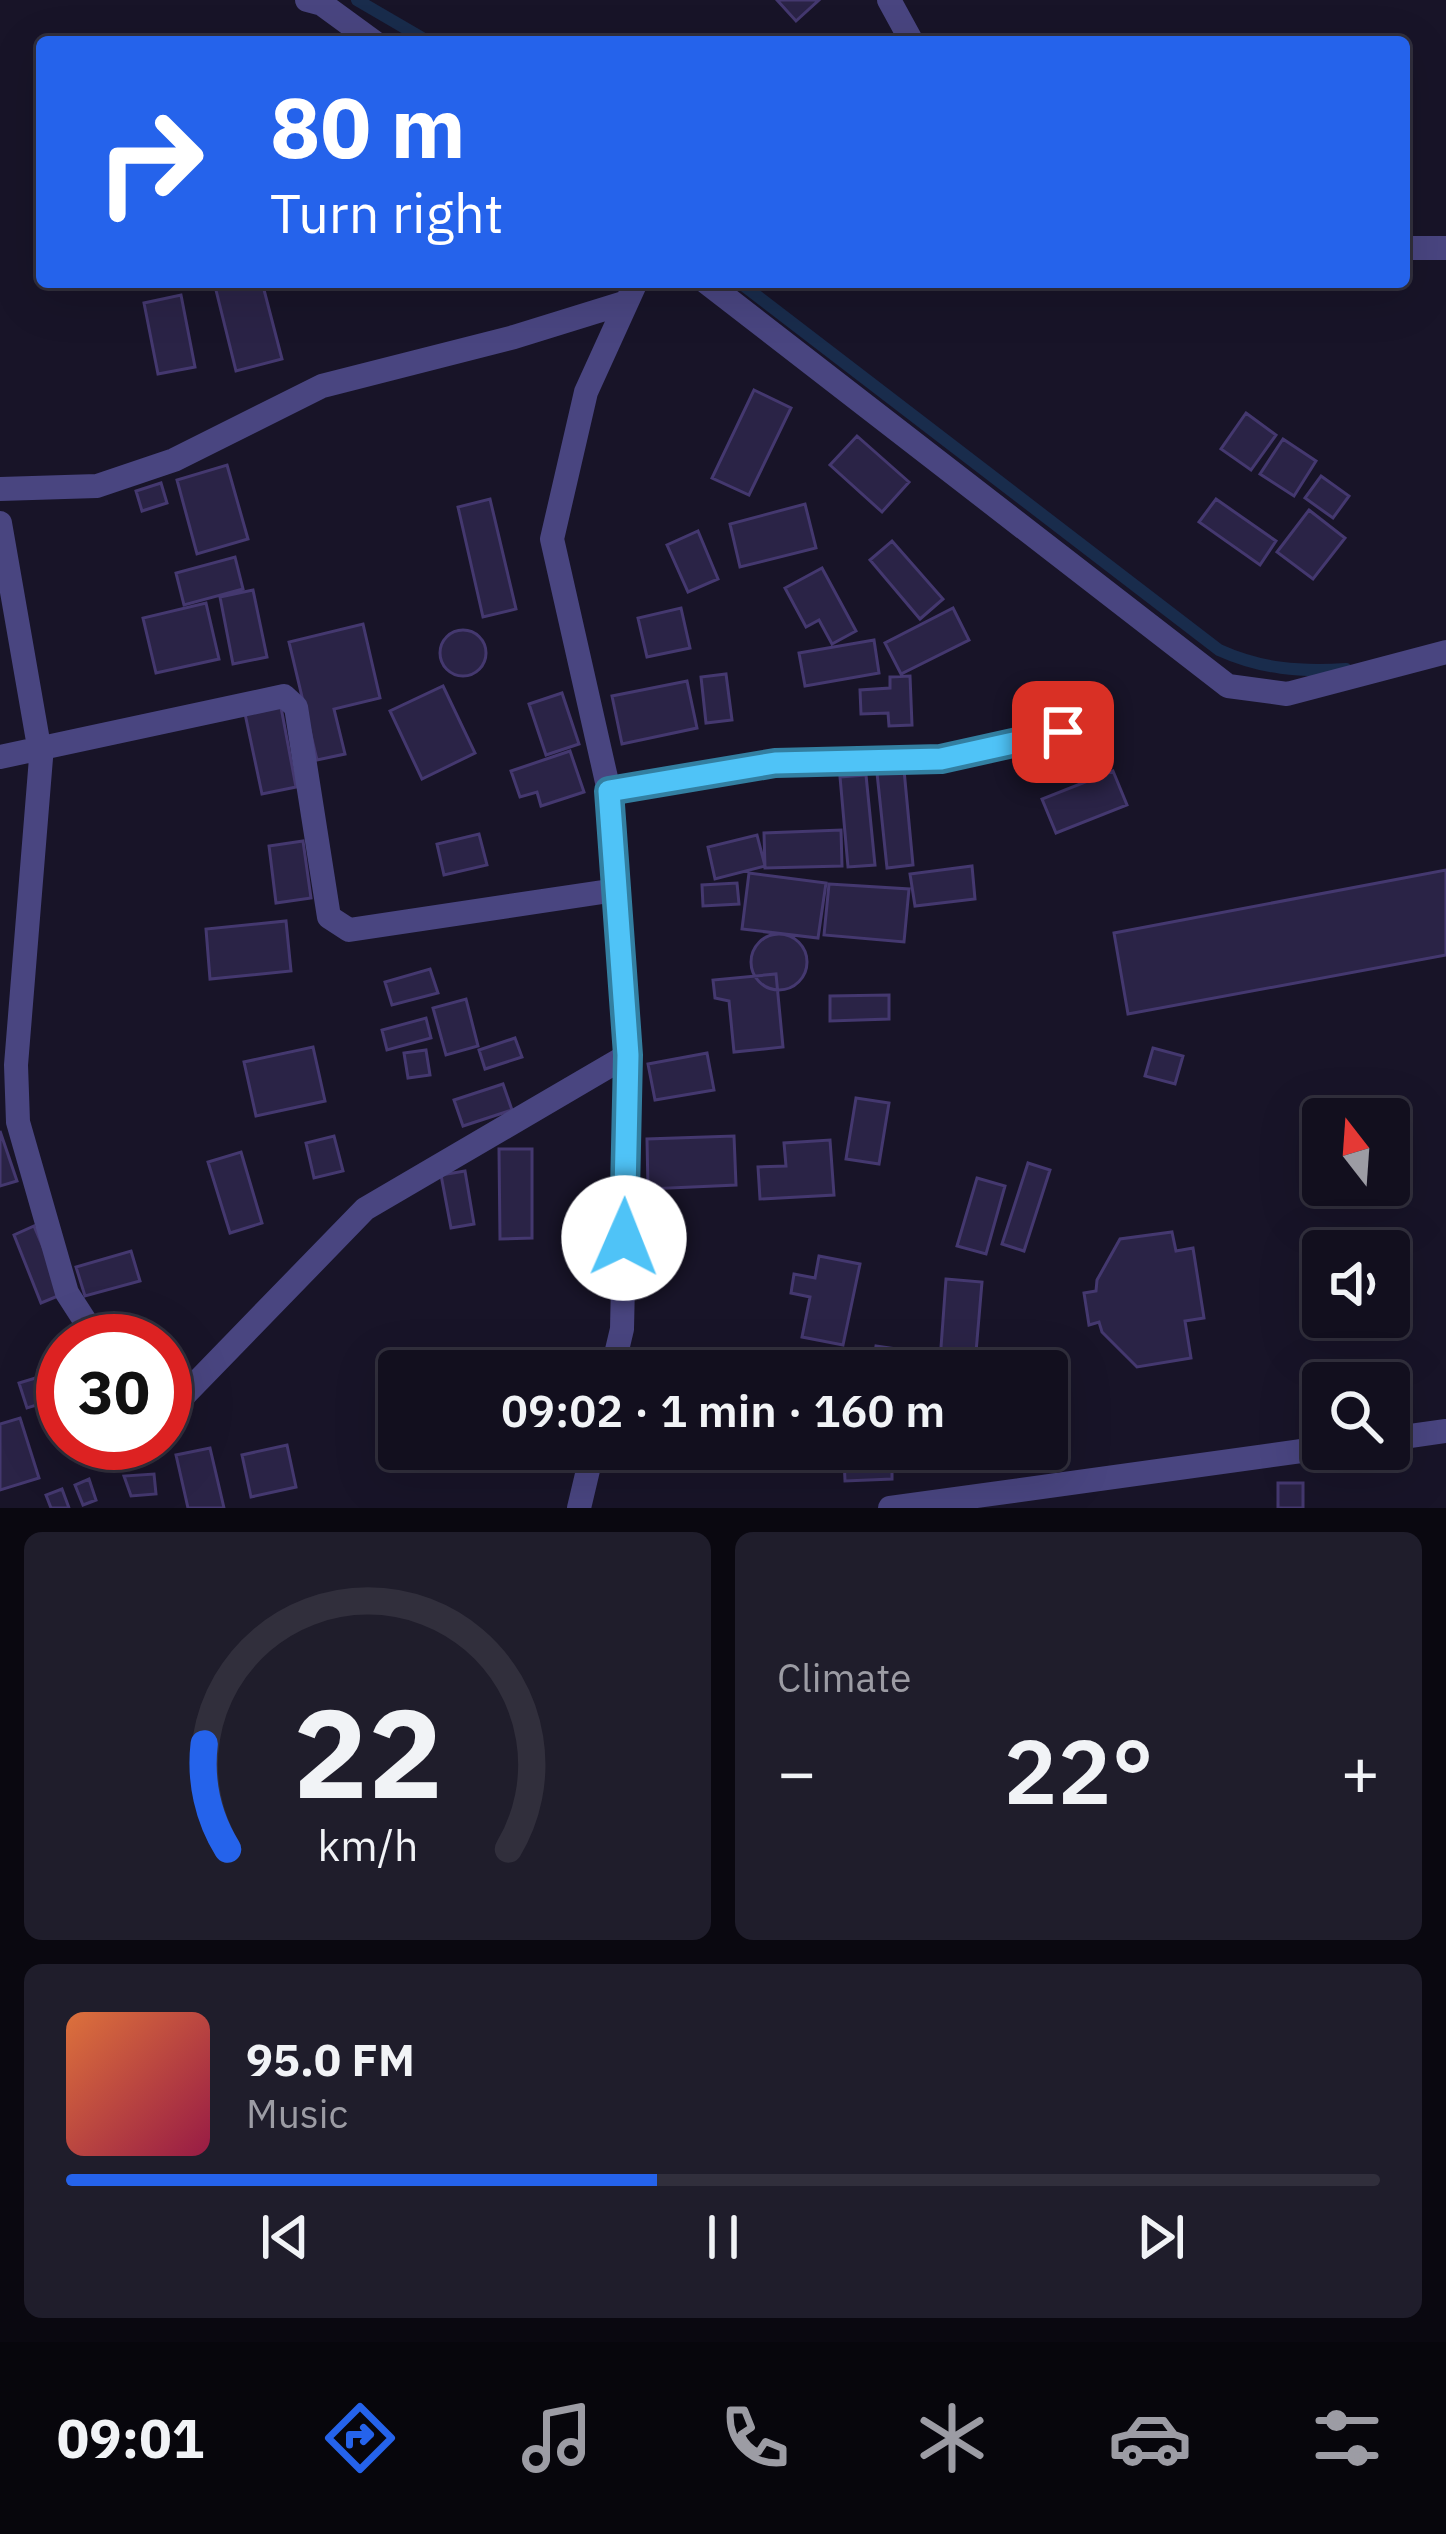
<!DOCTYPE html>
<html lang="en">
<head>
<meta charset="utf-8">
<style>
	body { margin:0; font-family:"IBM Plex Sans",sans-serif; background:#1f1d2b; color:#f1f3f6; height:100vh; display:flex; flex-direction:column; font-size:45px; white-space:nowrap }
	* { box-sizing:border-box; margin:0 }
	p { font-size:39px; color:#9c9ca4 }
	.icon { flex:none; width:66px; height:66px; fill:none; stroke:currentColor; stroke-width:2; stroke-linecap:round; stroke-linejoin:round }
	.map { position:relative; height:1508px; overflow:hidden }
	.drawer { display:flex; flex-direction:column; gap:24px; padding:24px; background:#0a0810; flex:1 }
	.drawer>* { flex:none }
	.guide { position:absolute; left:36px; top:36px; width:1374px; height:252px; border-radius:12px; box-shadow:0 12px 48px #0002,0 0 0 3px #312f3c; background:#2563eb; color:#fff; overflow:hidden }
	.needle { width:78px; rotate:343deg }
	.buttons { position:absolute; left:1302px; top:1098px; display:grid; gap:24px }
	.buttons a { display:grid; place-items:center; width:108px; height:108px; border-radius:12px; background:#120f1e; box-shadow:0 12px 48px #0002,0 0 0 3px #312f3c; font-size:60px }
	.speed { position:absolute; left:36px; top:1314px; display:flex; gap:24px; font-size:60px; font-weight:700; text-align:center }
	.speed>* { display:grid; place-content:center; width:156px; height:156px; border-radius:50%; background:#120f1e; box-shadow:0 12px 48px #0002,0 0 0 3px #312f3c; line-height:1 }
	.speed .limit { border:18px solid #d22; background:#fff; color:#111 }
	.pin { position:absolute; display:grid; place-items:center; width:102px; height:102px; color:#fff; margin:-51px; border-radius:24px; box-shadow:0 6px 18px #0006 }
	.me { position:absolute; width:132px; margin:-66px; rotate:1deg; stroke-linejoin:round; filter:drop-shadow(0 0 9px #0008) }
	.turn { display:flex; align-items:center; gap:42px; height:252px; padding:0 36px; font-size:54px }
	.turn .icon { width:156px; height:156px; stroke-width:2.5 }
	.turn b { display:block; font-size:84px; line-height:102px }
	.big { font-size:90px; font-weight:600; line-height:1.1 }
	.drawer .widget { flex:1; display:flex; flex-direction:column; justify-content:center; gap:18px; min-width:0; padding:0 42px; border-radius:18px; background:#1f1d2b }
	.drawer .dial { align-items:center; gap:0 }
	.dial svg { height:312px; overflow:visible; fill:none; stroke:#312f3c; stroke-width:7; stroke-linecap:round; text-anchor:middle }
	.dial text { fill:#f1f3f6; stroke:none }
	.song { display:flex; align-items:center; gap:36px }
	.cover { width:144px; height:144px; border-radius:18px; background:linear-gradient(135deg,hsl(20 70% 55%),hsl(340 70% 35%)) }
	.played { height:12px; border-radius:6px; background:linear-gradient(90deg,#2563eb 45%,#312f3c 45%) }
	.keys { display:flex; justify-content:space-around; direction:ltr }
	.heat { display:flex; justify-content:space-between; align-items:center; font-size:66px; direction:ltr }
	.drawer .tiles { flex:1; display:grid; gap:24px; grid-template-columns:1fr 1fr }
	.widget:last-child { grid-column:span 2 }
	.trip { position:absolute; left:378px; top:1350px; width:690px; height:120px; border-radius:12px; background:#120f1e; box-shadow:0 12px 48px #0002,0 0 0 3px #312f3c; font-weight:600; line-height:120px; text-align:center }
	.tabs { display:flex; height:192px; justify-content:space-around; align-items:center; background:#07060c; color:#9c9ca4 }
	.tabs .icon { width:84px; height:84px }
	.tabs .active { color:#2563eb }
	.tabs b { font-size:54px; color:#f1f3f6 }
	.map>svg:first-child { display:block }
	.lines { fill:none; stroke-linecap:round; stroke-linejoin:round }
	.stream { stroke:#192c4c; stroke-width:12 }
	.building { fill:#2a2346; stroke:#44386f; stroke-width:3 }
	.street { stroke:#494580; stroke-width:24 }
	.route-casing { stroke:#337fa1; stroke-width:30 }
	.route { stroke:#4fc3f7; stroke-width:21 }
</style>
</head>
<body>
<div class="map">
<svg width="1446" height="1508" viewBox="0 0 1446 1508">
	<rect width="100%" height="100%" fill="#181428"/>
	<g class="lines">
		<path class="stream" d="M 357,0 L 429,42
			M 739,282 L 1219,650 C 1261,669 1300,672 1346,669"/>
	</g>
	<path class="building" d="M 777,0 L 819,0 L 796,21 Z
		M 214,282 L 262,282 L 282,359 L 236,371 Z
		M 181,295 L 195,367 L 158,374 L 144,303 Z
		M 754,390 L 791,408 L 749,495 L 712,478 Z
		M 1246,413 L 1276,435 L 1251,470 L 1221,449 Z
		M 857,436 L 909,482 L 882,512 L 830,465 Z
		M 1283,439 L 1316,461 L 1294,496 L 1260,474 Z
		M 227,465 L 248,539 L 197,554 L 177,480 Z
		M 1321,476 L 1349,496 L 1333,518 L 1305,498 Z
		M 161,483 L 167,503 L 142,511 L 136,491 Z
		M 490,499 L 516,609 L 483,617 L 458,507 Z
		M 1216,499 L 1276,541 L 1260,565 L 1199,522 Z
		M 805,504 L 816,548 L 740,567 L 730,524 Z
		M 1309,510 L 1345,538 L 1313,579 L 1277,552 Z
		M 698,531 L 718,579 L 688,592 L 667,545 Z
		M 892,541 L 943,599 L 920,619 L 870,560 Z
		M 235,557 L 243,589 L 184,605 L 176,573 Z
		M 822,568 L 856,631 L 832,644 L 819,620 L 806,627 L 785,588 Z
		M 253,590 L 267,657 L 233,664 L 220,597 Z
		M 206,603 L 219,659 L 156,673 L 143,618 Z
		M 681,608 L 690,648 L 647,657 L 638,618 Z
		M 953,608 L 969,640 L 901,674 L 885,643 Z
		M 363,624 L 380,698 L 334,709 L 345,754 L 317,760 L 289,642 Z
		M440 653a23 23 0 1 1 46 0a23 23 0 1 1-46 0Z
		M 874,640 L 879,673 L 805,686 L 799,653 Z
		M 726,674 L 732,720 L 706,723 L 701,677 Z
		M 910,676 L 912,725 L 889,726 L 888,713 L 861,714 L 860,690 L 890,688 L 890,677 Z
		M 687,681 L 697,728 L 622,744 L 612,696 Z
		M 443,686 L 475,753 L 422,779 L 390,711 Z
		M 562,693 L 579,744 L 546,755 L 529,704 Z
		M 280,702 L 296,787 L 262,794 L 244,709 Z
		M 570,751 L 584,792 L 541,806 L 537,792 L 520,797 L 511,771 Z
		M 904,770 L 913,865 L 887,868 L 877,773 Z
		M 1113,771 L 1127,805 L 1056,833 L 1042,799 Z
		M 866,775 L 875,865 L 848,867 L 840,777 Z
		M 841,830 L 842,866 L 765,868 L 764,833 Z
		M 479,834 L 487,865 L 444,875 L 437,844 Z
		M 757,835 L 765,866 L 715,879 L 708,847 Z
		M 303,841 L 311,898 L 276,903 L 269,846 Z
		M 972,866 L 975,899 L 915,906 L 910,874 Z
		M 1446,870 L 1446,955 L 1128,1014 L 1114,933 Z
		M 749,873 L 826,883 L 818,938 L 742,929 Z
		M 737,883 L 739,904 L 703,906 L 702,885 Z
		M 829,884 L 909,889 L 904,942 L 824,935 Z
		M 286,921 L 291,971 L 210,979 L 206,929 Z
		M751 962a28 28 0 1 1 56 0a28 28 0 1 1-56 0Z
		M 430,969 L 438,993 L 392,1005 L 385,982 Z
		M 776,974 L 783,1047 L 734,1052 L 729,1001 L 715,998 L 713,980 Z
		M 889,995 L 889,1019 L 830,1021 L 830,996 Z
		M 466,999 L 478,1046 L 446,1055 L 433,1008 Z
		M 426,1018 L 431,1038 L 387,1050 L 382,1030 Z
		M 515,1038 L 522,1057 L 485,1069 L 479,1050 Z
		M 313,1047 L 325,1101 L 256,1116 L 244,1062 Z
		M 1153,1048 L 1183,1056 L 1175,1084 L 1145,1076 Z
		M 426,1050 L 430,1075 L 408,1078 L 404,1053 Z
		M 707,1053 L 714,1090 L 655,1100 L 648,1064 Z
		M 503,1084 L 512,1110 L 463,1126 L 454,1100 Z
		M 856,1098 L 889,1103 L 879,1164 L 846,1159 Z
		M 0,1131 L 17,1181 L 0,1186 Z
		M 334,1136 L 343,1171 L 314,1178 L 306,1143 Z
		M 734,1136 L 736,1185 L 648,1189 L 647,1139 Z
		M 830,1140 L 834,1195 L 760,1199 L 758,1167 L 786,1166 L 784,1143 Z
		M 499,1149 L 532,1149 L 532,1238 L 500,1239 Z
		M 241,1152 L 262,1223 L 230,1233 L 208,1162 Z
		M 1028,1163 L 1050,1170 L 1024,1251 L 1002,1244 Z
		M 465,1171 L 474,1224 L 451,1228 L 441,1175 Z
		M 977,1178 L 1005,1186 L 986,1254 L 957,1246 Z
		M 34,1226 L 63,1294 L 41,1303 L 14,1235 Z
		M 1172,1232 L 1176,1251 L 1193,1248 L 1204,1318 L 1185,1321 L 1191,1358 L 1137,1367 L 1102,1332 L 1099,1322 L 1089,1325 L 1084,1293 L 1096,1291 L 1097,1280 L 1120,1239 Z
		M 131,1251 L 140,1281 L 85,1296 L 76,1267 Z
		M 819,1256 L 860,1264 L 843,1345 L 802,1337 L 810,1297 L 791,1293 L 794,1274 L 815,1278 Z
		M 946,1279 L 982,1282 L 975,1364 L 940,1361 Z
		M 876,1346 L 924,1353 L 922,1371 L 872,1371 Z
		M 56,1364 L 63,1397 L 27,1408 L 19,1383 L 39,1377 L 38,1370 Z
		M 20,1418 L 39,1478 L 0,1490 L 0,1424 Z
		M 287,1445 L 296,1487 L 251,1497 L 242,1455 Z
		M 210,1448 L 224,1508 L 188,1508 L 176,1455 Z
		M 892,1456 L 892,1479 L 845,1481 L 844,1458 Z
		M 154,1474 L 156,1494 L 131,1496 L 124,1476 Z
		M 89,1479 L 96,1500 L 83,1505 L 75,1485 Z
		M 1278,1483 L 1303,1483 L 1303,1508 L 1278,1508 Z
		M 62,1489 L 69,1508 L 51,1508 L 46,1495 Z"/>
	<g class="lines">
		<path class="street" d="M 307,0 L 322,4 L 374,42
			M 889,0 L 912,42
			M 1404,248 L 1446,248
			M 706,282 L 1228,686 L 1287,694 L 1446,652
			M 0,489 L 97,486 L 174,460 L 322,386 L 514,337 L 627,302
			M 0,523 L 41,758 L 16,1065 L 18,1122 L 67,1293 L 98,1341
			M 0,757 L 284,696 L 296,707 L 329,917 L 349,930 L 616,890
			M 609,791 L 775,763 L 941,759 L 1063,732
			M 612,1371 L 622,1329 L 628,1055 L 609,791 L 552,539 L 586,392 L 636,282
			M 165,1415 L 365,1209 L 628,1055
			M 1389,1439 L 1446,1431
			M 579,1508 L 593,1449
			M 890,1508 L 1323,1448"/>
	</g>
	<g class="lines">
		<defs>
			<path id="route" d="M 624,1238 L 628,1055 L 609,791 L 775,763 L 941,759 L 1063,732"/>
		</defs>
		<use href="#route" class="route-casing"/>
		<use href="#route" class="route"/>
	</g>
</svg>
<div class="buttons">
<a><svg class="needle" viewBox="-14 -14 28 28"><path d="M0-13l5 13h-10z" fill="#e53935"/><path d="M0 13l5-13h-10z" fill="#9c9ca4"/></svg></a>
<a><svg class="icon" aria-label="sound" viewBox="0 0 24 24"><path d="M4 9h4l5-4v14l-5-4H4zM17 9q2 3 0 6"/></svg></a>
<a><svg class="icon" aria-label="search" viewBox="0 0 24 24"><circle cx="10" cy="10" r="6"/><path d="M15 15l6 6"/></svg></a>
</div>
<div class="speed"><div class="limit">30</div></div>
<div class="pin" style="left:1063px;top:732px;background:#d93025"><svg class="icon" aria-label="arrive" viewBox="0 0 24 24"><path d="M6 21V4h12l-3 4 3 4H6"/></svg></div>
<svg class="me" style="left:624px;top:1238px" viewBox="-20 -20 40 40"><circle r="19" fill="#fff"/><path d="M0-13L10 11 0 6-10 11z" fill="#4fc3f7"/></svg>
<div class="trip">09:02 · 1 min · 160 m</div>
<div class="guide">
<div class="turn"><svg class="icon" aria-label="right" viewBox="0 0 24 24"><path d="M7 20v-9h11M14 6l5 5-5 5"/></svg><div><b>80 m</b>Turn right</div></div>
</div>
</div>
<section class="drawer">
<div class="tiles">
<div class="widget dial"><svg viewBox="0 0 100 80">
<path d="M14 69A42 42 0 1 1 86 69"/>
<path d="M14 69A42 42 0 0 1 8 42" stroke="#2563eb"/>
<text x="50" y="56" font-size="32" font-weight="700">22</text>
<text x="50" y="72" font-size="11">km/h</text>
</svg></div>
<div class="widget"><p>Climate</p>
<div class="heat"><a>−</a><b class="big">22°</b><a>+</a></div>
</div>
<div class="widget">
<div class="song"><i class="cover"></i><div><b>95.0 FM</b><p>Music</p></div></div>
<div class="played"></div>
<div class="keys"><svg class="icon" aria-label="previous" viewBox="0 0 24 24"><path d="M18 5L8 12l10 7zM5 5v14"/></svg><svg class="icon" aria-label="pause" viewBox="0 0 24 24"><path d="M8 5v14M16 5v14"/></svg><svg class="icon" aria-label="next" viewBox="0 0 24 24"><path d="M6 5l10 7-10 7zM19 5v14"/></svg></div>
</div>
</div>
</section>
<nav class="tabs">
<b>09:01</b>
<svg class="icon active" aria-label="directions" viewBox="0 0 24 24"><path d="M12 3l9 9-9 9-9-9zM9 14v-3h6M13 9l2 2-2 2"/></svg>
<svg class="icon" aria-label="music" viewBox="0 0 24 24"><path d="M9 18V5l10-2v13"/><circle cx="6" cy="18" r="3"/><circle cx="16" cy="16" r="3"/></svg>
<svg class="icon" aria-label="phone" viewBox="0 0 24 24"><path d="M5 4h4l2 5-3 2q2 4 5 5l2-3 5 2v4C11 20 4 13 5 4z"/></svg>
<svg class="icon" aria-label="climate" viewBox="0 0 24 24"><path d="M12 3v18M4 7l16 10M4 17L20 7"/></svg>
<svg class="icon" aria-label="car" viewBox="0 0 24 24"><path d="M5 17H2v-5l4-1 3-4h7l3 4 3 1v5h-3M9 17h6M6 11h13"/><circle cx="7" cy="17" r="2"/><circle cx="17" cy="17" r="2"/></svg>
<svg class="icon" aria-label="filters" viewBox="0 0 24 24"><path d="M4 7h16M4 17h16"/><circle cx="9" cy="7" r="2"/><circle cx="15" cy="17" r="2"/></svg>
</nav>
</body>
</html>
